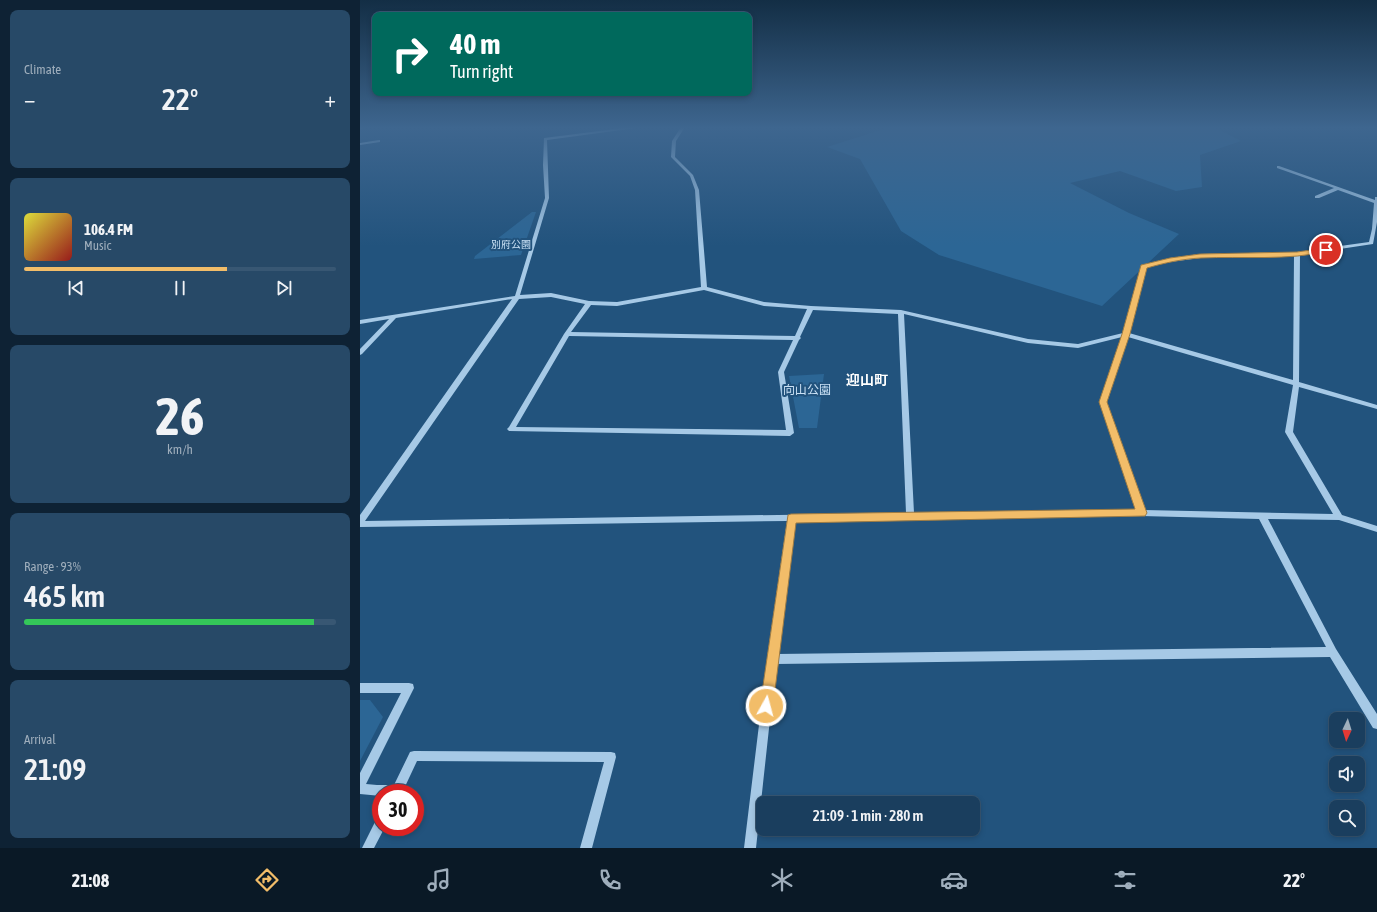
<!DOCTYPE html>
<html lang="en">
<head>
<meta charset="utf-8">
<style>
	body { margin:0; font-family:"Asap Condensed","Noto Sans JP",sans-serif; background:#274967; color:#f1f3f6; height:100vh; display:flex; flex-direction:column; font-size:15px; white-space:nowrap }
	* { box-sizing:border-box; margin:0 }
	p { font-size:13px; color:#9faebc }
	.icon { flex:none; width:22px; height:22px; fill:none; stroke:currentColor; stroke-width:2; stroke-linecap:round; stroke-linejoin:round }
	.map { position:relative; flex:1; overflow:hidden }
	.side { display:flex; flex-direction:column; gap:10px; padding:10px; background:#0e2234; width:360px }
	.side>* { flex:none }
	.top-card { position:absolute; left:12px; top:12px; width:380px; height:84px; border-radius:8px; box-shadow:0 2px 6px #0003,0 0 0 1px #385773; background:#00695c; color:#fff; overflow:hidden }
	.needle { width:26px; rotate:184deg }
	.controls { position:absolute; left:969px; top:712px; display:grid; gap:8px }
	.controls a { display:grid; place-items:center; width:36px; height:36px; border-radius:8px; background:#1a3e5e; box-shadow:0 2px 6px #0003,0 0 0 1px #385773; font-size:20px }
	.speed { position:absolute; left:12px; top:784px; display:flex; gap:8px; font-size:20px; font-weight:700; text-align:center }
	.speed>* { display:grid; place-content:center; width:52px; height:52px; border-radius:50%; background:#1a3e5e; box-shadow:0 2px 6px #0003,0 0 0 1px #385773; line-height:1 }
	.speed .limit { border:6px solid #d22; background:#fff; color:#111 }
	.pin { position:absolute; display:grid; place-items:center; width:34px; height:34px; color:#fff; margin:-17px; border:2px solid #fff; border-radius:50%; box-shadow:0 1px 4px #0007 }
	.me { position:absolute; width:44px; margin:-22px; rotate:7deg; stroke-linejoin:round; filter:drop-shadow(0 0 3px #0008) }
	.turn { display:flex; align-items:center; gap:14px; height:84px; padding:0 12px; font-size:18px }
	.turn .icon { width:52px; height:52px; stroke-width:2.5 }
	.turn b { display:block; font-size:28px; line-height:34px }
	.big { font-size:30px; font-weight:600; line-height:1.1 }
	.side .tile { flex:1; display:flex; flex-direction:column; justify-content:center; gap:6px; min-width:0; padding:0 14px; border-radius:8px; background:#274967 }
	.side .dial { align-items:center; gap:0 }
	.dial b { font-size:52px; line-height:1 }
	.song { display:flex; align-items:center; gap:12px }
	.cover { width:48px; height:48px; border-radius:6px; background:linear-gradient(135deg,hsl(60 70% 55%),hsl(0 70% 35%)) }
	.played { height:4px; border-radius:2px; background:linear-gradient(90deg,#f2bd69 65%,#385773 65%) }
	.keys { display:flex; justify-content:space-around; direction:ltr }
	.heat { display:flex; justify-content:space-between; align-items:center; font-size:22px; direction:ltr }
	.charge { height:6px; border-radius:3px; background:linear-gradient(90deg,#34c759 93%,#385773 0) }
	.trip { position:absolute; left:396px; top:796px; width:224px; height:40px; border-radius:8px; background:#1a3e5e; box-shadow:0 2px 6px #0003,0 0 0 1px #385773; font-weight:600; line-height:40px; text-align:center }
	.tab-bar { display:flex; height:64px; justify-content:space-around; align-items:center; background:#0a1926; color:#9faebc }
	.tab-bar .icon { width:28px; height:28px }
	.tab-bar .active { color:#f2bd69 }
	.tab-bar b { font-size:18px; color:#f1f3f6 }
	main { display:flex; flex:1; min-height:0 }
	.map>svg:first-child { display:block }
	.green { fill:#2c6695 }
	.lines { fill:none; stroke-linecap:round; stroke-linejoin:round }
	.minor { fill:#a6c9e6; fill-rule:evenodd }
	.route { fill:#f2bd69; stroke:#9d7b44 }
	.labels { text-anchor:middle; stroke-width:4; stroke-linejoin:round; paint-order:stroke }
	.far-park-label { font-size:10px; fill:#cae1f5; stroke:#22537d }
	.park-label { font-size:12px; fill:#cae1f5; stroke:#22537d }
	.quarter-label { font-size:14px; font-weight:bold; fill:#fff; stroke:#22537d }
</style>
</head>
<body>
<main>
<section class="side">
<div class="tile"><p>Climate</p>
<div class="heat"><a>−</a><b class="big">22°</b><a>+</a></div>
</div>
<div class="tile">
<div class="song"><i class="cover"></i><div><b>106.4 FM</b><p>Music</p></div></div>
<div class="played"></div>
<div class="keys"><svg class="icon" aria-label="previous" viewBox="0 0 24 24"><path d="M18 5L8 12l10 7zM5 5v14"/></svg><svg class="icon" aria-label="pause" viewBox="0 0 24 24"><path d="M8 5v14M16 5v14"/></svg><svg class="icon" aria-label="next" viewBox="0 0 24 24"><path d="M6 5l10 7-10 7zM19 5v14"/></svg></div>
</div>
<div class="tile dial"><b>26</b><p>km/h</p></div>
<div class="tile"><p>Range · 93%</p><b class="big">465 km</b><div class="charge"></div></div>
<div class="tile"><p>Arrival</p><b class="big">21:09</b></div>
</section>
<div class="map">
<svg width="1017" height="848" viewBox="0 0 1017 848">
	<rect width="100%" height="100%" fill="#22537d"/>
	<path class="green" d="M 530,127 L 854,127 L 881,141 L 840,155 L 842,187 L 816,191 L 760,171 L 710,183 L 769,213 L 819,234 L 742,306 L 579,255 L 541,231 L 500,159 L 467,147 Z
		M 172,212 L 176,212 L 161,255 L 114,259 L 115,256 Z
		M 464,374 L 457,428 L 439,428 L 429,376 Z
		M 0,700 L 10,700 L 23,717 L 0,761 Z"/>
	<g class="lines">
		<path class="minor" d="M 0,127 L 8,127 L 0,129 Z
			M 271,127 L 284,127 L 187,140 L 189,198 L 160,295 L 191,293 L 229,301 L 257,302 L 341,287 L 335,190 L 330,176 L 311,157 L 312,141 L 321,127 L 325,127 L 316,141 L 315,157 L 333,175 L 339,190 L 347,287 L 404,302 L 451,306 L 541,310 L 668,339 L 718,344 L 763,333 L 782,265 L 810,258 L 840,254 L 937,252 L 1009,242 L 1012,229 L 1014,203 L 978,190 L 959,198 L 955,198 L 955,196 L 974,188 L 917,168 L 917,166 L 919,166 L 1015,200 L 1015,197 L 1017,197 L 1017,222 L 1013,244 L 940,255 L 939,382 L 1017,405 L 1017,409 L 939,387 L 933,432 L 982,515 L 1017,526 L 1017,532 L 979,520 L 908,519 L 976,649 L 1017,714 L 1017,729 L 1013,728 L 970,657 L 416,664 L 396,848 L 384,848 L 407,659 L 427,521 L 0,527 L 0,515 L 152,299 L 36,318 L 2,354 L 0,355 L 0,349 L 29,319 L 0,324 L 0,320 L 155,296 L 185,198 L 183,165 L 184,138 ZM 934,256 L 933,380 L 769,333 L 786,267 L 810,262 L 840,258 ZM 344,290 L 404,306 L 447,309 L 435,336 L 211,332 L 231,305 L 257,306 ZM 191,297 L 225,304 L 204,334 L 149,427 L 147,429 L 149,431 L 430,436 L 434,433 L 424,372 L 439,340 L 441,338 L 440,337 L 453,310 L 538,314 L 546,513 L 5,521 L 159,299 ZM 544,314 L 668,343 L 718,348 L 762,337 L 740,401 L 776,510 L 554,513 ZM 209,336 L 433,340 L 418,372 L 426,430 L 156,427 ZM 768,337 L 933,385 L 925,432 L 973,514 L 784,510 L 746,401 ZM 781,516 L 899,519 L 966,647 L 417,654 L 435,521 Z
			M 19,140 L 20,140 L 20,142 L 0,145 L 0,143 Z
			M 0,683 L 49,683 L 53,684 L 54,688 L 6,784 L 17,785 L 34,785 L 50,752 L 54,751 L 251,752 L 255,753 L 256,757 L 232,848 L 220,848 L 244,762 L 57,761 L 42,793 L 21,793 L 21,796 L 0,794 L 0,773 L 41,693 L 0,693 Z
			M 21,816 L 21,827 L 25,827 L 14,848 L 2,848 L 17,818 Z"/>
	</g>
	<linearGradient id="sky" x2="0" y2="1"><stop stop-color="#132e45"/><stop offset="0.52" stop-color="#3e668f"/><stop offset="1" stop-color="#3e668f" stop-opacity="0"/></linearGradient>
	<rect width="1017" height="246" fill="url(#sky)"/>
	<path class="route" d="M 966,248 L 969,248 L 969,251 C 927,261 883,256 841,258 C 822,259 804,263 787,268 L 770,334 L 747,402 L 787,513 L 785,516 L 436,523 L 413,706 L 411,711 L 406,713 L 402,711 L 400,706 L 428,515 L 431,514 L 775,509 L 739,402 L 762,334 L 781,265 L 810,258 L 840,254 L 937,252 Z"/>
	<g class="labels">
		<g class="far-park-label">
			<text x="151" y="248">別府公園</text>
		</g>
		<g class="park-label">
			<text x="447" y="394">向山公園</text>
		</g>
		<g class="quarter-label">
			<text x="507" y="385">迎山町</text>
		</g>
	</g>
</svg>
<div class="controls">
<a><svg class="needle" viewBox="-14 -14 28 28"><path d="M0-13l5 13h-10z" fill="#e53935"/><path d="M0 13l5-13h-10z" fill="#9faebc"/></svg></a>
<a><svg class="icon" aria-label="sound" viewBox="0 0 24 24"><path d="M4 9h4l5-4v14l-5-4H4zM17 9q2 3 0 6"/></svg></a>
<a><svg class="icon" aria-label="search" viewBox="0 0 24 24"><circle cx="10" cy="10" r="6"/><path d="M15 15l6 6"/></svg></a>
</div>
<div class="speed"><div class="limit">30</div></div>
<div class="pin" style="left:966px;top:250px;background:#d93025"><svg class="icon" aria-label="arrive" viewBox="0 0 24 24"><path d="M6 21V4h12l-3 4 3 4H6"/></svg></div>
<svg class="me" style="left:406px;top:706px" viewBox="-20 -20 40 40"><circle r="17" fill="#f2bd69" stroke="#fff" stroke-width="3"/><path d="M0-11L8 9 0 5-8 9z" fill="#fff"/></svg>
<div class="trip">21:09 · 1 min · 280 m</div>
<div class="top-card">
<div class="turn"><svg class="icon" aria-label="right" viewBox="0 0 24 24"><path d="M7 20v-9h11M14 6l5 5-5 5"/></svg><div><b>40 m</b>Turn right</div></div>
</div>
</div>
</main>
<nav class="tab-bar">
<b>21:08</b>
<svg class="icon active" aria-label="directions" viewBox="0 0 24 24"><path d="M12 3l9 9-9 9-9-9zM9 14v-3h6M13 9l2 2-2 2"/></svg>
<svg class="icon" aria-label="music" viewBox="0 0 24 24"><path d="M9 18V5l10-2v13"/><circle cx="6" cy="18" r="3"/><circle cx="16" cy="16" r="3"/></svg>
<svg class="icon" aria-label="phone" viewBox="0 0 24 24"><path d="M5 4h4l2 5-3 2q2 4 5 5l2-3 5 2v4C11 20 4 13 5 4z"/></svg>
<svg class="icon" aria-label="climate" viewBox="0 0 24 24"><path d="M12 3v18M4 7l16 10M4 17L20 7"/></svg>
<svg class="icon" aria-label="car" viewBox="0 0 24 24"><path d="M5 17H2v-5l4-1 3-4h7l3 4 3 1v5h-3M9 17h6M6 11h13"/><circle cx="7" cy="17" r="2"/><circle cx="17" cy="17" r="2"/></svg>
<svg class="icon" aria-label="filters" viewBox="0 0 24 24"><path d="M4 7h16M4 17h16"/><circle cx="9" cy="7" r="2"/><circle cx="15" cy="17" r="2"/></svg>
<b>22°</b>
</nav>
</body>
</html>
